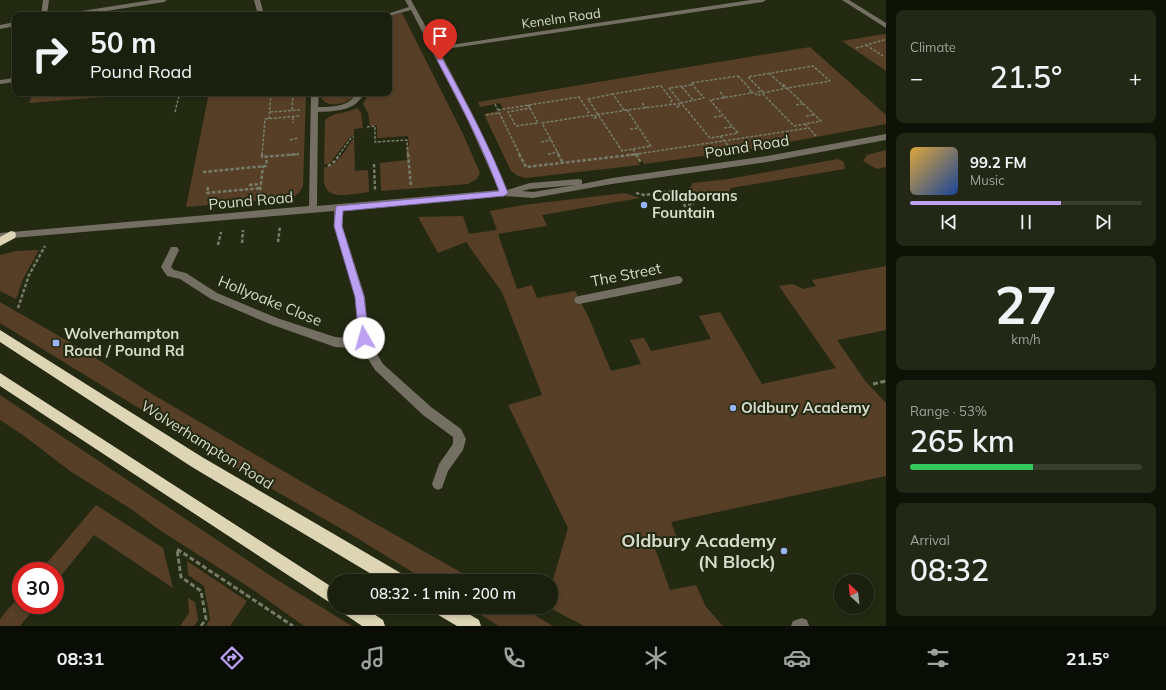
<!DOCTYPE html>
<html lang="en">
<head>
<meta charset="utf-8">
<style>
	body { margin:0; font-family:Mulish,sans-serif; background:#232816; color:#f1f3f6; height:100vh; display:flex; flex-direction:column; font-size:15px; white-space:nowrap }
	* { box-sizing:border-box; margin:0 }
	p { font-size:13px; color:#9fa39d }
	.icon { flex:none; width:22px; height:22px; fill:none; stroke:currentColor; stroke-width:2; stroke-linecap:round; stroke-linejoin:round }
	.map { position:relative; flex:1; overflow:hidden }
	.sheet { display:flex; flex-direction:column; gap:10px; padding:10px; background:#0e1207; width:280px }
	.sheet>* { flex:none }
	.top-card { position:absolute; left:12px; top:12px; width:380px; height:84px; border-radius:8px; box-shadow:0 2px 6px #0003,0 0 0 1px #383e2e; background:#1a200d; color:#f1f3f6; overflow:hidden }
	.needle { width:26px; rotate:333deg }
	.buttons { position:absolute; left:834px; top:574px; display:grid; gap:8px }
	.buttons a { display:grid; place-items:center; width:40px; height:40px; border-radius:50%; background:#1a200d; box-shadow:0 2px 6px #0003,0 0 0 1px #383e2e; font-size:20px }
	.speed { position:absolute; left:12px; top:562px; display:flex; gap:8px; font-size:20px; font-weight:700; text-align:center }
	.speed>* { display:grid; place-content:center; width:52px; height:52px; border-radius:50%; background:#1a200d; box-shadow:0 2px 6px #0003,0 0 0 1px #383e2e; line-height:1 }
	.speed .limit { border:6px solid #d22; background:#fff; color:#111 }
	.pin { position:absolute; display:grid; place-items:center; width:34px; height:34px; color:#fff; margin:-41px -17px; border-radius:50% 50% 50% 0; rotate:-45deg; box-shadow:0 0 4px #0007 }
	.pin .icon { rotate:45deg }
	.me { position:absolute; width:44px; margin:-22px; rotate:353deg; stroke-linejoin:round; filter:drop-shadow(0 0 3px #0008) }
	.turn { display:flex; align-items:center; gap:14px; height:84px; padding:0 12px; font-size:18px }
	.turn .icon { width:52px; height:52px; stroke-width:2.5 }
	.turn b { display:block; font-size:28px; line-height:34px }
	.big { font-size:30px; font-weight:600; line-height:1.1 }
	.sheet .widget { flex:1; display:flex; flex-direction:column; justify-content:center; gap:6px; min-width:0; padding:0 14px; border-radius:8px; background:#232816 }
	.sheet .dial { align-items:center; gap:0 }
	.dial b { font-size:52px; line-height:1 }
	.song { display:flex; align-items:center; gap:12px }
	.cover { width:48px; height:48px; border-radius:6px; background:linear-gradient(135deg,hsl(40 70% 55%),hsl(220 70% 35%)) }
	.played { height:4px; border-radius:2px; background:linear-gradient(90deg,#bca0f2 65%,#383e2e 65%) }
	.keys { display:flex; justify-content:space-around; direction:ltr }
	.heat { display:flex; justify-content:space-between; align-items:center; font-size:22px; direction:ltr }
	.charge { height:6px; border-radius:3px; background:linear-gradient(90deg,#34c759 53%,#383e2e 0) }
	.trip { position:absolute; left:328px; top:574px; width:230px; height:40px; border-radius:20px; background:#1a200d; box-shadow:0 2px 6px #0003,0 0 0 1px #383e2e; font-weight:600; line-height:40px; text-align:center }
	.dock { display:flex; height:64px; justify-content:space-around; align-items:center; background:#0a0d05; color:#9fa39d }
	.dock .icon { width:28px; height:28px }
	.dock .current { color:#bca0f2 }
	.dock b { font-size:18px; color:#f1f3f6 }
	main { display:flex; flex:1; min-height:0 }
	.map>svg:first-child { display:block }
	.green { fill:#573f27 }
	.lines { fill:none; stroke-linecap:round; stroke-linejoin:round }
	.path-far2 { stroke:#767c67; stroke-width:1.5; stroke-dasharray:3 1.5; stroke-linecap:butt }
	.path-far1 { stroke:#767c67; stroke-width:2.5; stroke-dasharray:3.5 2; stroke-linecap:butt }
	.path { stroke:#767c67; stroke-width:3; stroke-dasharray:5 2.5; stroke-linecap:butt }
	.minor { fill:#736f62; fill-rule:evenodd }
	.highway { fill:#ded5b5; fill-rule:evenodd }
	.route { fill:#bca0f2; stroke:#7a689d }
	.poi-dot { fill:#99b5fd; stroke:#232a11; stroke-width:1.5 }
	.labels { text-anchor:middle; stroke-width:4; stroke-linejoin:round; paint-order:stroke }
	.far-street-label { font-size:13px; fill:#d5dacb; stroke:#232a11 }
	.street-label { font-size:15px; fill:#d5dacb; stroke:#232a11 }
	.poi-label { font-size:15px; font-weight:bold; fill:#d5dacb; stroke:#232a11; text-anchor:start }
	.near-poi-label { font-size:18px; font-weight:bold; fill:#d5dacb; stroke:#232a11; text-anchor:end }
</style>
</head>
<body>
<main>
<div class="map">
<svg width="886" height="626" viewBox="0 0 886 626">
	<rect width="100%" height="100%" fill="#232a11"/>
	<path class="green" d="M 402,13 L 463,134 L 480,173 L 477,179 L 468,184 L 381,191 L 380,163 L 407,160 L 406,147 L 409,146 L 408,136 L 377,138 L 377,125 L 370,126 L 368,113 L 363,104 L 369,93 L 389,93 L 389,16 Z
		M 884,34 L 886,35 L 886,71 L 842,41 Z
		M 810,47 L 886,115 L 886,124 L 735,152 L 732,147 L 729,148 L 732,152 L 644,164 L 641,159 L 637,160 L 640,165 L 526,178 L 518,176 L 511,171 L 484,114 L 503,110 L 500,103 L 480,107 L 478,102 Z
		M 33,93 L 153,93 L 29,103 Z
		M 209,93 L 306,93 L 303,186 L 299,193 L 292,198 L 186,207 Z
		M 320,93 L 355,93 C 351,106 320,110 320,93 Z
		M 357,108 L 361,113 L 363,128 L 354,129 L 354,136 L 350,137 L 330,163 L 324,165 L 325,120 C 334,111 347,114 357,108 Z
		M 353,139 L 354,139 L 355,171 L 368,170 L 369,192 C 357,193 330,201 325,186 C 323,181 324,173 324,167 C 338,166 345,150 353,139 Z
		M 886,150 L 886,167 L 877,169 L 863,161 L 867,155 Z
		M 838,159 L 844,162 L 845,169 L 731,188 L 728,193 L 689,199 L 685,194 L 693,183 L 729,179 Z
		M 625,193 L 640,198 L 542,215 L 547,226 L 498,234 L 517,289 L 532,285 L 537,298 L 575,291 L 589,318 L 611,371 L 641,364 L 630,340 L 644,338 L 651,351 L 711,339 L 699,316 L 720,312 L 762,384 L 836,368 L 779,286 L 793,284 L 803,289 L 816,286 L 812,280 L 886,266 L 886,330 L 837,340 L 866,382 L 886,403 L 886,476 L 671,522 L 677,538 L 653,543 L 670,590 L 696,585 L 706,607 L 723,626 L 584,626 L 548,607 L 551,607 L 551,587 L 568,528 L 508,405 L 542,395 L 502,292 L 466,242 L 438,253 L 418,217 L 463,216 L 469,234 L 497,230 L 490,211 L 523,205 Z
		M 39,250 L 23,279 L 16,299 L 0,291 L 0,255 L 16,251 Z
		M 0,302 L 80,348 L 147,391 L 302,482 L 476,581 L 427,581 L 352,535 L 253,478 L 0,323 Z
		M 0,395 L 274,578 L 352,626 L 304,626 L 252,589 L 161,531 L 131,509 L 70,471 L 23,435 L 0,420 Z
		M 96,505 L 163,548 L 173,588 L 94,535 L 55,583 L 55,571 L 40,571 Z
		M 187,561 L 247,601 L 230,626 L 206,626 L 210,619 L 204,586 L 188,575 Z
		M 21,594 L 21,605 L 37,605 L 20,626 L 0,626 L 0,619 Z
		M 188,598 L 195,602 L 198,620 L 194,626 L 180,626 L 189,613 Z
		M 468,607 L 521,607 L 553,626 L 499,626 Z"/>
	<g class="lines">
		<path class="path-far2" d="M 866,45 L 883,56
			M 856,48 L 884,40 L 885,38
			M 769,73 L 785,88
			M 738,76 L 750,89 L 751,93 L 710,100 L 738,133 L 710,138 L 681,103 L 704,98 L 691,83 Z
			M 783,84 L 787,88
			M 682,87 L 693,100
			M 787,88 L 821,121 L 794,126 L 762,93 Z
			M 720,92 L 725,98
			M 763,92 L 748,77 L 813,66 L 830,81 L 787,88
			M 751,93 L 754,92 L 757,95 L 760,95 L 758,92 L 762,91
			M 613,94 L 588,99 L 622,151 L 651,146 L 627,110 L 675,104 L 677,107 L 680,106 L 678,103 L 681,103 L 669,88 L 692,85
			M 642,103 L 646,108
			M 495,104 L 520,155
			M 528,105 L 530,108
			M 796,105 L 803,104
			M 530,108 L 538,123 L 516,126 L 508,112 Z
			M 292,110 L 293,93
			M 498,110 L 579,97 L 589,112 L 586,113
			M 624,110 L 613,94 L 661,86 L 672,100 L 670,104
			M 175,112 L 179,96 L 182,93
			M 270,112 L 300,110
			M 486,115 L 499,113
			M 806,116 L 814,115
			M 293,117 L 293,123
			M 714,117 L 723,116
			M 269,119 L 271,93
			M 805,124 L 816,136
			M 367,127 L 375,126 L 375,142 L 407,140 L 408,155
			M 724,128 L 732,127
			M 630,129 L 639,128
			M 720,136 L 732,150
			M 290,140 L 298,138
			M 541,142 L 551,140
			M 633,149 L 636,155
			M 548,154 L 558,152
			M 262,155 L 265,119 L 300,116
			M 290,155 L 299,154
			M 339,155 L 351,138 L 354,137
			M 559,155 L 542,123 L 592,115 L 594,118 L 597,118 L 595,115 L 627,110
			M 630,155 L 809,128"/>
		<path class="path-far1" d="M 262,154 L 262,157 L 299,154
			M 408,154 L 411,187
			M 519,154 L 526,167 L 639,154
			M 558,154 L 563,163
			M 636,154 L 641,163
			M 374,164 L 375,190
			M 328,166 L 335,161 L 340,154
			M 203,172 L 266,166 L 267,157
			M 249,185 L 261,184
			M 208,187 L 207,193 L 261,188
			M 675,190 L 685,206 L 694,204
			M 636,193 L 644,195 L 675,191
			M 259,201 L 263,166
			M 278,242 L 280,226
			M 242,243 L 243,230
			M 218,245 L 221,232
			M 18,308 L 29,275 L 45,246"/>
		<path class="path" d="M 873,384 L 886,381
			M 201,626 L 206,619 L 201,591 L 181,577 L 177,549 L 293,626"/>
		<path class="minor" d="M 43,0 L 49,0 L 47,15 L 41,15 Z
			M 152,0 L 167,0 L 164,2 L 81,15 L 66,15 L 69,13 Z
			M 254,0 L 260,0 L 264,15 L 258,15 Z
			M 405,0 L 411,0 L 437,47 L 751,0 L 766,0 L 763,2 L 439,50 L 475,119 L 507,190 L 530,183 L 579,179 L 582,180 L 582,184 L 612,178 L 767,156 L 886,134 L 886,140 L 767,162 L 612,184 L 533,198 L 504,196 L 343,210 L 342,225 L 365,297 L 367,329 L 370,343 L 383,364 L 431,407 L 461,429 L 466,439 L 463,450 L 448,471 L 442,488 L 438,490 L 434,488 L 432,484 L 439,464 L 453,444 L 453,437 L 423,415 L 375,370 L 362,349 L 335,347 L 270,324 L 211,299 L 180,279 L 167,276 L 161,267 L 171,247 L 177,247 L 179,250 L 171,267 L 174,270 L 186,273 L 217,293 L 277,318 L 335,337 L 359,339 L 355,297 L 334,225 L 334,211 L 0,239 L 0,233 L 309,206 L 311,93 L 319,93 L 318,107 C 332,107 350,107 356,93 L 364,93 C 356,111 336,111 318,112 L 317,206 L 499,190 L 467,119 L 411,10 L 389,16 L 389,15 L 384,15 L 409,7 ZM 575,185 L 533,192 L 522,191 L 530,189 Z
			M 842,0 L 849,0 L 886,23 L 886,28 Z
			M 15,22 L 15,26 L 0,29 L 0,25 Z
			M 15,78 L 15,82 L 0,84 L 0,80 Z
			M 678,276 L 681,277 L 683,280 L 681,283 L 678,284 L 579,304 L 576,303 L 574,300 L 576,297 L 579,296 Z
			M 802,618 L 807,620 L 809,626 L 791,626 L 793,621 Z"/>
		<path class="highway" d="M 11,231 L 15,232 L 16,235 L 15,238 L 0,246 L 0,237 Z
			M 0,330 L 202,457 L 404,575 L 406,581 L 383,581 L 192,467 L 0,342 Z
			M 0,373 L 335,589 L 335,606 L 0,386 Z
			M 341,607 L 363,607 L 383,620 L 385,626 L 362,626 L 343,613 Z
			M 433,607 L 457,607 L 479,620 L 481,626 L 457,626 L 435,613 Z"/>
	</g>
	<path class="route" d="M 440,58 L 443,60 C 467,104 490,147 508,193 L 504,196 L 343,211 L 342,226 L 364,297 L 369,338 L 367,341 L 364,342 L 361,341 L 359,338 L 355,297 L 334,226 L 336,206 L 499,191 C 482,145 460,103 437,60 Z"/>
	<g class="poi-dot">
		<circle cx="644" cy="205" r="4"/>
		<rect x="52" y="339" width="8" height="8" rx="2"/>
		<circle cx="733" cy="408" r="4"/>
		<circle cx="784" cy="551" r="4"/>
	</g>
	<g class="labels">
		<g class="far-street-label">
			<text transform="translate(561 18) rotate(-8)" y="5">Kenelm Road</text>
		</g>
		<g class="street-label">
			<text transform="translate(747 147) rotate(-9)" y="5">Pound Road</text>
			<text transform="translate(251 201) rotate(-5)" y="5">Pound Road</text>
			<text transform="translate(626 275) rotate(-11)" y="5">The Street</text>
			<text transform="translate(270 301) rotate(22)" y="5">Hollyoake Close</text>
			<text transform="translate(207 445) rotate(32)" y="5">Wolverhampton Road</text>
		</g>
		<g class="poi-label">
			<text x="652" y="201">Collaborans<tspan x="652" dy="17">Fountain</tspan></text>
			<text x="64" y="339">Wolverhampton<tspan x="64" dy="17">Road / Pound Rd</tspan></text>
			<text x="741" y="413">Oldbury Academy</text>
		</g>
		<g class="near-poi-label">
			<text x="776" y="547">Oldbury Academy<tspan x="776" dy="21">(N Block)</tspan></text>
		</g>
	</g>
</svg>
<div class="buttons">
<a><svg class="needle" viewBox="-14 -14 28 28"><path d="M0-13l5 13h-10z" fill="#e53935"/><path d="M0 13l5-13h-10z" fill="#9fa39d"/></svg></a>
</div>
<div class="speed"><div class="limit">30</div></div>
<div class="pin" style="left:440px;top:60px;background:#d93025"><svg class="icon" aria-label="arrive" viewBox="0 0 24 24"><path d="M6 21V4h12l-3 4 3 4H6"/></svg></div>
<svg class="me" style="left:364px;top:338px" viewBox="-20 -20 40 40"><circle r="19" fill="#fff"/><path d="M0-13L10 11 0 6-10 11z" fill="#bca0f2"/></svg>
<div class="trip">08:32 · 1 min · 200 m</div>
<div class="top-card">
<div class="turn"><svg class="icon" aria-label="right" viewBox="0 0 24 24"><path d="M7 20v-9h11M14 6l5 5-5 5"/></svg><div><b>50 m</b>Pound Road</div></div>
</div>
</div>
<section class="sheet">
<div class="widget"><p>Climate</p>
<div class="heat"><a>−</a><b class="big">21.5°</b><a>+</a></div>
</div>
<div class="widget">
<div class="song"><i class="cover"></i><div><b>99.2 FM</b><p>Music</p></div></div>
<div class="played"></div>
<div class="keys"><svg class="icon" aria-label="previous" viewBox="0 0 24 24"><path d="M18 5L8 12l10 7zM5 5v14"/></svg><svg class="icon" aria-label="pause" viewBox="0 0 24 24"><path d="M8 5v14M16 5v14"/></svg><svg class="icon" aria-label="next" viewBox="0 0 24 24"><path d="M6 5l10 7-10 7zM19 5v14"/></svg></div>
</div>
<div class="widget dial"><b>27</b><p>km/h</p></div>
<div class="widget"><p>Range · 53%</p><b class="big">265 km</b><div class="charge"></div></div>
<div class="widget"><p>Arrival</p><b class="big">08:32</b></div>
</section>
</main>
<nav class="dock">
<b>08:31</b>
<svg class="icon current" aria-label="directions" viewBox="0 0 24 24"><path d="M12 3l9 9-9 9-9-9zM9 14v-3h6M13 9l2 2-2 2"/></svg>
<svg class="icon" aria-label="music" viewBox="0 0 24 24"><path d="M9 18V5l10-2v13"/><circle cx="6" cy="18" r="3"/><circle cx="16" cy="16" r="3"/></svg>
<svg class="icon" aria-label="phone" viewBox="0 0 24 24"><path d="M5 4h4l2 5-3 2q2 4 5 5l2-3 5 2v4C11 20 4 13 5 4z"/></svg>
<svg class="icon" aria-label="climate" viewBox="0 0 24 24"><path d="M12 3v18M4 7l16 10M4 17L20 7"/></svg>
<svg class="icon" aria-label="car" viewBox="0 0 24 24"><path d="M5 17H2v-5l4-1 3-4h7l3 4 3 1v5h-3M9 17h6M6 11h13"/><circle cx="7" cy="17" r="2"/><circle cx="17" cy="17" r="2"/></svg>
<svg class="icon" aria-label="filters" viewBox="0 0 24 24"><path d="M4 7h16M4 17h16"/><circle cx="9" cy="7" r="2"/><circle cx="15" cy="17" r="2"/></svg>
<b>21.5°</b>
</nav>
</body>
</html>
